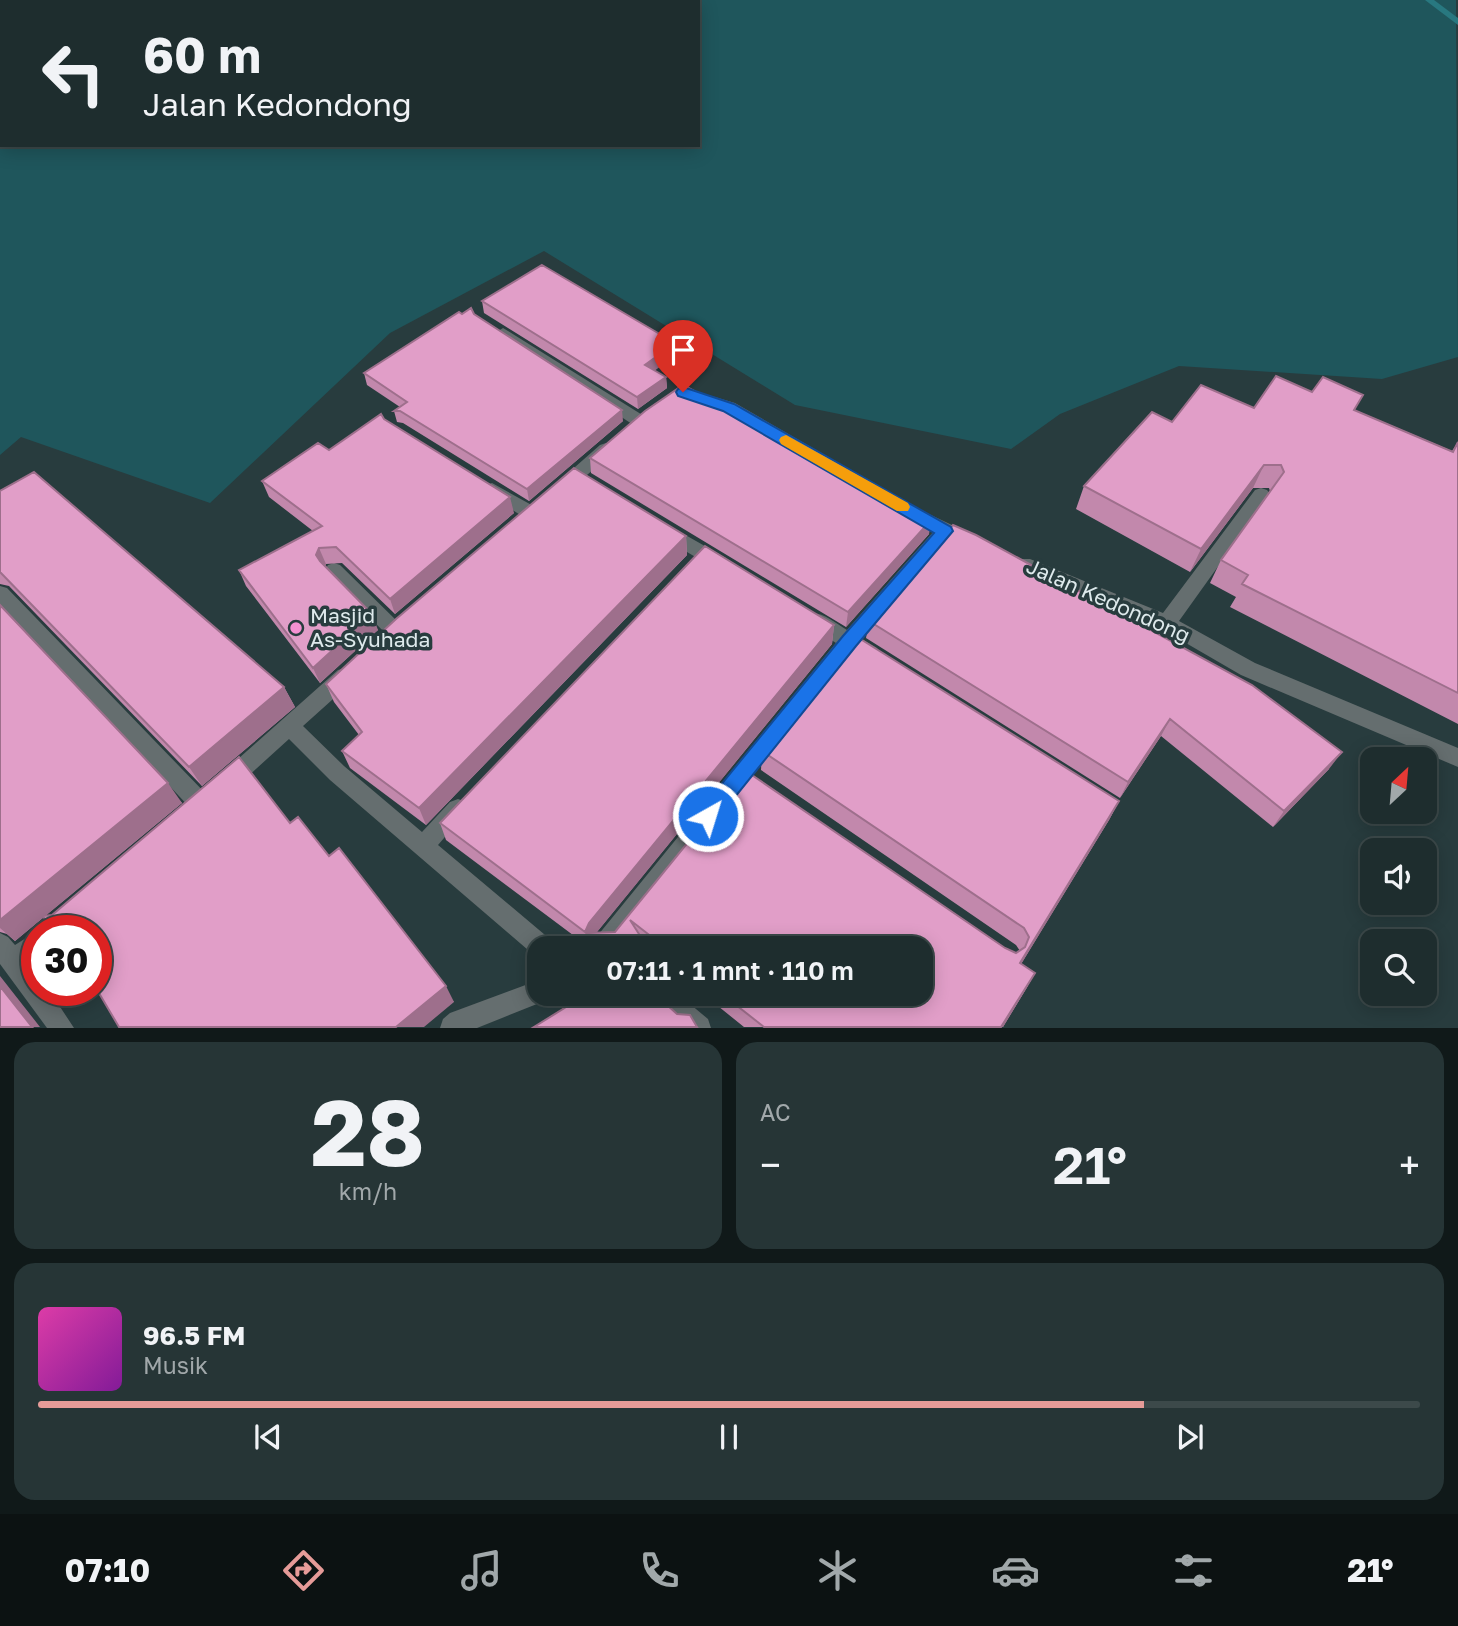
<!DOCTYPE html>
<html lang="id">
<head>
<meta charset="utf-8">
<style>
	body { margin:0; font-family:"Golos Text",sans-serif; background:#263536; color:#f1f3f6; height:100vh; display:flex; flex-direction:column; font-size:26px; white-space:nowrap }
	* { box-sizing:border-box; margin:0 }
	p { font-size:23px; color:#a1a8aa }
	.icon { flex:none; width:38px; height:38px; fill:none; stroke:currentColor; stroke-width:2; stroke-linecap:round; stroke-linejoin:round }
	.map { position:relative; height:1028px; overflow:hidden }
	.details { display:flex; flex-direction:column; gap:14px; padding:14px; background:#101919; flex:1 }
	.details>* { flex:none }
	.top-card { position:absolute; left:0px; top:0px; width:700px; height:147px; box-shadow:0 4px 18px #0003,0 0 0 2px #3c494a; background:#1e2d2e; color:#f1f3f6; overflow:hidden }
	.needle { width:46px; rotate:26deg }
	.buttons { position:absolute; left:1360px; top:747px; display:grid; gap:14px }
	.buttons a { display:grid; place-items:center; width:77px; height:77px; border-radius:14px; background:#1e2d2e; box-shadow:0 4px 18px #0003,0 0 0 2px #3c494a; font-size:35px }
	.speed { position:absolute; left:21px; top:915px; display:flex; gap:14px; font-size:35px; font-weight:700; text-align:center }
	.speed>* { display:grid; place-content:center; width:91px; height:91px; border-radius:50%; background:#1e2d2e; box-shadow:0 4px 18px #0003,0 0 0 2px #3c494a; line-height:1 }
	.speed .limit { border:10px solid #d22; background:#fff; color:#111 }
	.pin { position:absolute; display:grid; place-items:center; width:60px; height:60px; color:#fff; margin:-72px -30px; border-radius:50% 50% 50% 0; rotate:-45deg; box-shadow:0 0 7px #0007 }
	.pin .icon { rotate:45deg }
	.me { position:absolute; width:77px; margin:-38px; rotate:39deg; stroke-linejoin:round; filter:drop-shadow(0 0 5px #0008) }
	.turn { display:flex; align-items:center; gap:24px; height:147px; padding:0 28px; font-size:32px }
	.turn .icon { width:91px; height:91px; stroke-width:2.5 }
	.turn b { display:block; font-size:49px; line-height:60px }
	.big { font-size:52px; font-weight:600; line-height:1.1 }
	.details .widget { flex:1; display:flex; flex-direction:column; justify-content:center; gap:10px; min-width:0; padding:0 24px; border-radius:21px; background:#263536 }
	.details .dial { align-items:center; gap:0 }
	.dial b { font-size:91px; line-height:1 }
	.song { display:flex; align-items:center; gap:21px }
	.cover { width:84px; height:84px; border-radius:10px; background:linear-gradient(135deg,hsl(320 70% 55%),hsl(290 70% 35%)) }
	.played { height:7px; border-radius:4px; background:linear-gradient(90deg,#e69b98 80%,#3c494a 80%) }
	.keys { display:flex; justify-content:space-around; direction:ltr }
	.heat { display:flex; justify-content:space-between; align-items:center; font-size:38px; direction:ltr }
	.details .tiles { flex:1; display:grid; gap:14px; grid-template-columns:1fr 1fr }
	.widget:last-child { grid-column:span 2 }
	.trip { position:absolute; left:527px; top:936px; width:406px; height:70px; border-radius:21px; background:#1e2d2e; box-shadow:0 4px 18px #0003,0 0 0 2px #3c494a; font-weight:600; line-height:70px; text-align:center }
	.tabs { display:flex; height:112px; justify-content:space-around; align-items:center; background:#0c1212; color:#a1a8aa }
	.tabs .icon { width:49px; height:49px }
	.tabs .on { color:#e69b98 }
	.tabs b { font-size:32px; color:#f1f3f6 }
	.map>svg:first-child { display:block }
	.green { fill:#1f565c; fill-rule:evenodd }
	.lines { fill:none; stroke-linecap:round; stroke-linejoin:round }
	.stream { fill:#287880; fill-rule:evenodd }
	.minor { fill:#656e6f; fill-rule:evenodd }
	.wall { fill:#c288ac }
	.shaded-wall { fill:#9e6f8c }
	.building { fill:#e19ec8; stroke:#9e6f8c; stroke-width:2 }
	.route { fill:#1a73e8; stroke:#114b97; stroke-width:2 }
	.slow { fill:#f59e0b }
	.poi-dot { fill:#f591d2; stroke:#283c3e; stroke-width:2.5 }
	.labels { text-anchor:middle; stroke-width:7; stroke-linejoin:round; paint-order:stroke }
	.street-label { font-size:21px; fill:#deeaec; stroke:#283c3e }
	.poi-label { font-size:21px; fill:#deeaec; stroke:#283c3e; text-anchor:start }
</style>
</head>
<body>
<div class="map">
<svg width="1458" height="1028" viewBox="0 0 1458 1028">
	<rect width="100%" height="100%" fill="#283c3e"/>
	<path class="green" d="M 0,0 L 1456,0 L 1458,357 L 1382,379 L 1179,366 L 1060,414 L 1011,449 L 795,405 L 544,251 L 390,333 L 210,503 L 21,437 L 0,455 ZM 2,2 L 698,2 L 698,145 L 2,145 Z"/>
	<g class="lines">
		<path class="stream" d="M 1425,0 L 1434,0 L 1458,18 L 1458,25 Z"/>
		<path class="minor" d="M 503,328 L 644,416 L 646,420 L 644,424 L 632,424 L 498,336 L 495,333 Z
			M 698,392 L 735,403 L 816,450 L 818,454 L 816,458 L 804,458 L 723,411 L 692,401 L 690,397 Z
			M 606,443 L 612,445 L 614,449 L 612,453 L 570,490 L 558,490 L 555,486 L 558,482 L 600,445 Z
			M 492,483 L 537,508 L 540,513 L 537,518 L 525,518 L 486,493 L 483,489 L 486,485 Z
			M 1261,488 L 1267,490 L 1270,494 L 1267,498 L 1179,621 L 1255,663 L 1458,748 L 1458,767 L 1241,675 L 1160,628 L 1018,569 L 1015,564 L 1018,559 L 1030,559 L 1163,613 L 1255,490 Z
			M 910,505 L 975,536 L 978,541 L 975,546 L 969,548 L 949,539 L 862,639 L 877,648 L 880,654 L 877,660 L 870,662 L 851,652 L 616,948 L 591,948 L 594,940 L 836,643 L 806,624 L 804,619 L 806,614 C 820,609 835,623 847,630 L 934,531 L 904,516 L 901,511 L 904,506 Z
			M 666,524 L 726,558 L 729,563 L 726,568 L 714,568 L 660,536 L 657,531 L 660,526 Z
			M 334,563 L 340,565 L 401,625 L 404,630 L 401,635 L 394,638 L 387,635 L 328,575 L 325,570 L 328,565 Z
			M 0,586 L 7,588 L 209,797 L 212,804 L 209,811 L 201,814 L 193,811 L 0,605 Z
			M 345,668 L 352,670 L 355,676 L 352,682 L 303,726 L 344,766 L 422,832 L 450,802 L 458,799 L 466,802 L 469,809 L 438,845 L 551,940 L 554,948 L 539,948 L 539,958 L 535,956 L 330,780 L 289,739 L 235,788 L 228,790 L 221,788 L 217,781 L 221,774 L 338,670 Z
			M 37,931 L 37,957 L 29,964 L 37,975 L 37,990 L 49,990 L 74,1028 L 47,1028 L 0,964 L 0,933 L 8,937 L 15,945 Z
			M 539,980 L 539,994 L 550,994 L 547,1000 L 477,1028 L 440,1028 L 443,1019 L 450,1013 Z
			M 648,994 L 678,994 L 708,1019 L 711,1028 L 680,1028 L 652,1002 Z"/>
	</g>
	<path class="wall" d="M 482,301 L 675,343 L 676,355 L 654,370 L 666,377 L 667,388 L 638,409 L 484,313 Z
		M 462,314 L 474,314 L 623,421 L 529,501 L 403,423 L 397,422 L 394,411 L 400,407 L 367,385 L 364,373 Z
		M 1312,392 L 1452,451 L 1458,442 L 1458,724 L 1230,607 L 1236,597 L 1210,583 L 1221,560 L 1270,491 L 1269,488 L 1253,488 L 1190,572 L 1076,509 L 1084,486 L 1172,422 L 1254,408 Z
		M 384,419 L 514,513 L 395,614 L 342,563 L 326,564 L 325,566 L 378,630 L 320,683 L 246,586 L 239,570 L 313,531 L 269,497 L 262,481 L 329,450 Z
		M 590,458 L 929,534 L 846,627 L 591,473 Z
		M 0,491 L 284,687 L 295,707 L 202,786 L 9,586 L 0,584 Z
		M 686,536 L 687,555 L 426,825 L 350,768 L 342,751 L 359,735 L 334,702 L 326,684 Z
		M 0,605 L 182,803 L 45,916 L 52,915 L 290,823 L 329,856 L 454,1002 L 96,989 L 96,931 L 44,917 L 15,941 L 7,934 L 0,932 Z
		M 869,621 L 1329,769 L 1273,827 L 1161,736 L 1120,798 L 866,638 Z
		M 834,625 L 832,644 L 596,933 L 615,932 L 746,771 L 1005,948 L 1016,953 L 1020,951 L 1016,945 L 761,770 L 762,751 L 1119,801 L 1109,820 L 1021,964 L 1035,973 L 1026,989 L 1003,1027 L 744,1027 L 703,994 L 920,994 L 920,948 L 593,948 L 591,941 L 589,947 L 446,840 L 440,823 Z"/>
	<path class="shaded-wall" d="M 675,343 L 676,355 L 646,377 L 645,365 Z
		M 666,377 L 667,388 L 638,409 L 637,397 Z
		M 622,410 L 623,421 L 529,501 L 527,489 Z
		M 1264,465 L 1253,488 L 1190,572 L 1201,549 Z
		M 510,497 L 514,513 L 395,614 L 390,599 Z
		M 932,519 L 929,534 L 846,627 L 848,612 Z
		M 686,536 L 687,555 L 426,825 L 419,808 Z
		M 319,548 L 326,564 L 323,571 L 316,555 Z
		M 372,614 L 378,630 L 320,683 L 313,668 Z
		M 834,625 L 832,644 L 593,937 L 589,933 L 591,941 L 589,947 L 585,932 L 589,923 Z
		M 284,687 L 295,707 L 202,786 L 189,767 Z
		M 1170,719 L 1161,736 L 1120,798 L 1128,782 Z
		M 1342,752 L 1329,769 L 1273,827 L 1284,811 Z
		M 168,783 L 182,803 L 15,941 L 0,928 L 0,920 Z
		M 1119,801 L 1109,820 L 1012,979 L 1020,963 Z
		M 1035,973 L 1026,989 L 1003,1027 L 1001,1027 Z
		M 0,976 L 40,1027 L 32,1027 L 0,986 Z
		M 446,986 L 454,1002 L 424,1027 L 396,1027 Z"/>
	<path class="building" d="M 542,265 L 675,343 L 645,365 L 666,377 L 637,397 L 482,301 Z
		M 471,308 L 474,314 L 622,410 L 527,489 L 400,411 L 394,411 L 407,402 L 364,373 L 459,312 L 462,314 Z
		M 1276,376 L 1312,392 L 1323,377 L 1363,395 L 1354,410 L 1453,452 L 1458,442 L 1458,693 L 1242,584 L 1248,575 L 1221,560 L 1284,472 L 1281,465 L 1264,465 L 1201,549 L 1084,486 L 1152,412 L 1172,422 L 1201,385 L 1254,408 Z
		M 683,385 L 932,519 L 848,612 L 590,458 L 645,411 Z
		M 381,414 L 384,419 L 510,497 L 390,599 L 336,547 L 319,548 L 316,555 L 320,561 L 372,614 L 313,668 L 239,570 L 322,526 L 262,481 L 318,443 L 329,450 Z
		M 574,468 L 686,536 L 419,808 L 342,751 L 362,732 L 326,684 L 396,619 Z
		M 34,472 L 284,687 L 189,767 L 0,572 L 0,491 Z
		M 953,525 L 976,535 L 1252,685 L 1342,752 L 1284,811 L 1170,719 L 1128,782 L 869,621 Z
		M 705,546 L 834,625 L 589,923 L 585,932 L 440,823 Z
		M 0,605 L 168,783 L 0,920 Z
		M 854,635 L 1119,801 L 1020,963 L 1035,973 L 1001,1027 L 764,1027 L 722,994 L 920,994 L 920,948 L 666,948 L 630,920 L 648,948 L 610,948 L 589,933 L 615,932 L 746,771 L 1005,948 L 1016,953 L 1025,947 L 1029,937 L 1024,928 L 762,751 Z
		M 239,757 L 290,823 L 298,817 L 329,856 L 339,848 L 446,986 L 396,1027 L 119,1027 L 96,988 L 96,931 L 52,931 L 43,916 L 52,915 Z
		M 0,986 L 32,1027 L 0,1027 Z
		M 587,994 L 655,994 L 677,1014 L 690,1015 L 697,1027 L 534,1027 Z"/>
	<path class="route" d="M 683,387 L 734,404 L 951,527 L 953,531 L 856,646 L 715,822 L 708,825 L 701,822 L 698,816 L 701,809 L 843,636 L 934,533 L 723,411 L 678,396 L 676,392 L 678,389 Z"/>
	<path class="slow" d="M 786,435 L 908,503 L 910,507 L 908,511 L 897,511 L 781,444 L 779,440 L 781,437 Z"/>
	<circle class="poi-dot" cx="296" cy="628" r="7"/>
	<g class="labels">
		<g class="street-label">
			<text transform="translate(1108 601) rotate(24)" y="7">Jalan Kedondong</text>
		</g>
		<g class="poi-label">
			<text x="310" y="623">Masjid<tspan x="310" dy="24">As-Syuhada</tspan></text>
		</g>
	</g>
</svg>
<div class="buttons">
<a><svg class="needle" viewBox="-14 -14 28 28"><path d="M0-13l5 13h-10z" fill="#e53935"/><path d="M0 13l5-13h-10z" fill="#a1a8aa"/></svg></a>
<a><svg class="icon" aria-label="sound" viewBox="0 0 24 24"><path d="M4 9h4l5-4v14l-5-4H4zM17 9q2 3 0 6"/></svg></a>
<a><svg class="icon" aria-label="search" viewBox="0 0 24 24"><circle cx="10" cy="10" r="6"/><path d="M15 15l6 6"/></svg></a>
</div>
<div class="speed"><div class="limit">30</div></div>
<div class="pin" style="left:683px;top:392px;background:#d93025"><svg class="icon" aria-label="arrive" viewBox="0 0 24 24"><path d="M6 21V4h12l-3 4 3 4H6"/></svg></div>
<svg class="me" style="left:708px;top:816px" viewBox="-20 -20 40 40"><circle r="17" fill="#1a73e8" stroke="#fff" stroke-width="3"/><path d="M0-11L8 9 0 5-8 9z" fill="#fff"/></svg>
<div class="trip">07:11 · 1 mnt · 110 m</div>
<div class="top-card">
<div class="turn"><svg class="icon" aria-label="left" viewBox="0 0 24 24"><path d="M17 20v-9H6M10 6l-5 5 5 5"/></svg><div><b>60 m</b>Jalan Kedondong</div></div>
</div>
</div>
<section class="details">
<div class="tiles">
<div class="widget dial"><b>28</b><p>km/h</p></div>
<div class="widget"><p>AC</p>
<div class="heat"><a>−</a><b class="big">21°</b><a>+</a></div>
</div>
<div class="widget">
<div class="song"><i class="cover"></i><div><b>96.5 FM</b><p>Musik</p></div></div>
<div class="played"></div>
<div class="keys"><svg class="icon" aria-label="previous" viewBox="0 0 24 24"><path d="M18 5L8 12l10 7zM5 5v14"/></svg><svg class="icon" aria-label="pause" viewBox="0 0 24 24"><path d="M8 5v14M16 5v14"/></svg><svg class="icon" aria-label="next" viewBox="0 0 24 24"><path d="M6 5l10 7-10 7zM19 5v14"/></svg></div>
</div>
</div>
</section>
<nav class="tabs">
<b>07:10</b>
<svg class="icon on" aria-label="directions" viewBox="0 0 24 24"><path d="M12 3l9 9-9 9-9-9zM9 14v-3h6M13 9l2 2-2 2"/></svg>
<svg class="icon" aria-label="music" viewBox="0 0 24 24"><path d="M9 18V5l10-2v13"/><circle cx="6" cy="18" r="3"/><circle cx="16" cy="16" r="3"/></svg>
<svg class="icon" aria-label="phone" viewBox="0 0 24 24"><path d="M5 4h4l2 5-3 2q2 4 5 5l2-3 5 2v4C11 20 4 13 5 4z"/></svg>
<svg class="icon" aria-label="climate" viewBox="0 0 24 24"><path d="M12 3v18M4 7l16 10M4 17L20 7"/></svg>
<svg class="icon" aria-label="car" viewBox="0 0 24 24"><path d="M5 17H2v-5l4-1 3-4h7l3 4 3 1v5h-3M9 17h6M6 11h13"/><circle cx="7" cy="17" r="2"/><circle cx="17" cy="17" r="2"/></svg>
<svg class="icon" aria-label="filters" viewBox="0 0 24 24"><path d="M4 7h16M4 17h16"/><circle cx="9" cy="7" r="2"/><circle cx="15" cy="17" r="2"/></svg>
<b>21°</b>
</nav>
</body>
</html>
